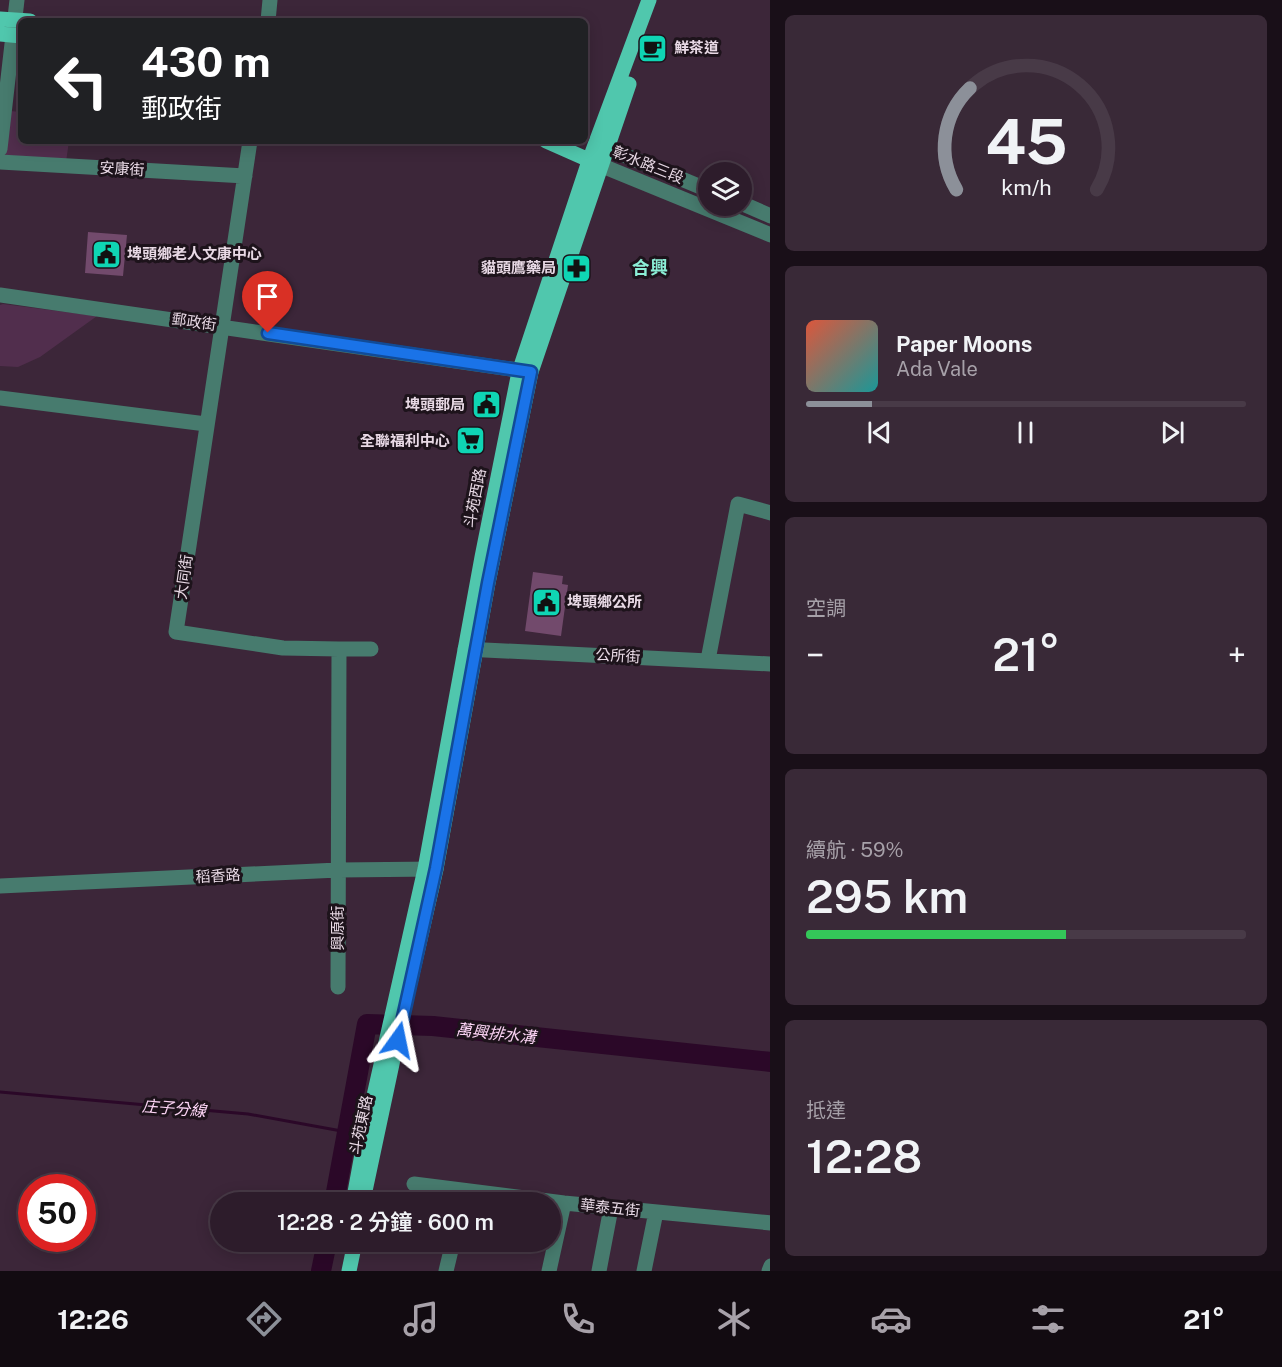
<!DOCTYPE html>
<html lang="zh-TW">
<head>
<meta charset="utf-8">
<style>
	body { margin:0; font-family:"Public Sans","Noto Sans TC",sans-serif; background:#392937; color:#f1f3f6; height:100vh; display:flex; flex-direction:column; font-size:22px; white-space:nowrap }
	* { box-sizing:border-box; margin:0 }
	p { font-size:20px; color:#a7a1a9 }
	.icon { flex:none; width:33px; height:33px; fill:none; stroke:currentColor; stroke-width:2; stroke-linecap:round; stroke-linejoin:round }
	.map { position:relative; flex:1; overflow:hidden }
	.details { display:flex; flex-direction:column; gap:15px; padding:15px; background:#190f18; width:512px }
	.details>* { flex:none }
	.top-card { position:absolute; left:18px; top:18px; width:570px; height:126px; border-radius:9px; box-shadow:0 3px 15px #0003,0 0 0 2px #483a47; background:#202124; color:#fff; overflow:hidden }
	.controls { position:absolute; left:698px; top:162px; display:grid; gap:12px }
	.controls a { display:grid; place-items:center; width:54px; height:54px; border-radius:50%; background:#2d1c2b; box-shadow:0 3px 15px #0003,0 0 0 2px #483a47; font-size:30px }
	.speed { position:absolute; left:18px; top:1174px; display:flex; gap:12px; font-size:30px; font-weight:700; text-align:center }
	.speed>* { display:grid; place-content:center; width:78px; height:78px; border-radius:50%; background:#2d1c2b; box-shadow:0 3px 15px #0003,0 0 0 2px #483a47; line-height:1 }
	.speed .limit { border:9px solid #d22; background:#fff; color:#111 }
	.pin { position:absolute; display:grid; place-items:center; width:51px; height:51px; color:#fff; margin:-62px -26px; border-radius:50% 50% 50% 0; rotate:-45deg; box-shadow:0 0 6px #0007 }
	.pin .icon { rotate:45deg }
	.me { position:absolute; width:66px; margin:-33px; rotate:12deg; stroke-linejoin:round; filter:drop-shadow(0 0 4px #0008) }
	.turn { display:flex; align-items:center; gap:21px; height:126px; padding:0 24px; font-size:27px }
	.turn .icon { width:78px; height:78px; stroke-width:2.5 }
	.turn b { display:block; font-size:42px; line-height:51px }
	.big { font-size:45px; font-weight:600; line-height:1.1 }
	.details .card { flex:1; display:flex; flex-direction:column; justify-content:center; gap:9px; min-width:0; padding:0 21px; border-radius:9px; background:#392937 }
	.details .dial { align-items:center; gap:0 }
	.dial svg { height:156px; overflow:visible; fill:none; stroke:#483a47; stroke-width:7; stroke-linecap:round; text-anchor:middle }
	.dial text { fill:#f1f3f6; stroke:none }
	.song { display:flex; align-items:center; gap:18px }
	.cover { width:72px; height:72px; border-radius:9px; background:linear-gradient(135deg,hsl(10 70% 55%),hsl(180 70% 35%)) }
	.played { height:6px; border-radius:3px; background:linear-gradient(90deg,#8c9099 15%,#483a47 15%) }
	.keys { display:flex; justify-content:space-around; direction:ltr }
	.heat { display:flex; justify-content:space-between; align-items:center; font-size:33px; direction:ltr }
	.charge { height:9px; border-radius:4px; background:linear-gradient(90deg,#34c759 59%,#483a47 0) }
	.trip { position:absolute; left:210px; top:1192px; width:351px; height:60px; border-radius:30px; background:#2d1c2b; box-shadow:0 3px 15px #0003,0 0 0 2px #483a47; font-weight:600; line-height:60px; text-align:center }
	.tabs { display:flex; height:96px; justify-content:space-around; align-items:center; background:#120b11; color:#a7a1a9 }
	.tabs .icon { width:42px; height:42px }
	.tabs .on { color:#8c9099 }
	.tabs b { font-size:27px; color:#f1f3f6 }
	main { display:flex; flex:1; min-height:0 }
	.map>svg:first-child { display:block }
	.green { fill:#512e4d }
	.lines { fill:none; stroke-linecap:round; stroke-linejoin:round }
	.stream { stroke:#2b0828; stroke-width:3 }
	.river { stroke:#2b0828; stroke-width:20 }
	.building { fill:#724a6c }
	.minor { stroke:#477b6e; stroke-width:15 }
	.major { stroke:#50c7ad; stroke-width:15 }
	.route-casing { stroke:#114b97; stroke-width:15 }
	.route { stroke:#1a73e8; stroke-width:10 }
	.labels { text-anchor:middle; stroke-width:6; stroke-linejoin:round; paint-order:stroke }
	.poi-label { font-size:15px; font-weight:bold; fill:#e8d9e5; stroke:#1d131b; text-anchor:start }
	.street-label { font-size:15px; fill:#e8d9e5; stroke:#1d131b }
	.water-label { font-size:16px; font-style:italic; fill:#fcd4f5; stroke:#1d131b }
	.quarter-label { font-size:18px; font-weight:bold; fill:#8beed6; stroke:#1d131b }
</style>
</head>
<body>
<main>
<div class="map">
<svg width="771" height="1271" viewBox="0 0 771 1271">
	<rect width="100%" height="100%" fill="#3c2639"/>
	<path class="green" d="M 10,111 L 21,112 L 21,141 L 69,141 L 66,162 L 5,155 Z
		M 3,304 L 97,316 L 40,357 L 18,367 L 0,366 L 0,305 Z"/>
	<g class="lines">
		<path class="stream" d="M 0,1092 L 248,1114 L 347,1132"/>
		<path class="river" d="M 334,1203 L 367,1024 L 433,1026 L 771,1062
			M 321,1271 L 327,1242"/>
	</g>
	<path class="building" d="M 88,232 L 127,235 L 123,276 L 85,273 Z
		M 478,394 L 493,394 L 493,415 L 478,416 Z
		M 533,572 L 563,576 L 562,584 L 568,585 L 561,636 L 525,631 Z"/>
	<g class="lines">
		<path class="minor" d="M 268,21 L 270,0
			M 250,141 L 176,632 L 283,648 L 339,649 L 338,987
			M 607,148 L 708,190
			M 0,149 L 17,0
			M 0,162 L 245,176
			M 600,165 L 771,235
			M 741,203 L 771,216
			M 0,295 L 531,372
			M 0,398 L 206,424
			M 339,649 L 371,649
			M 465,649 L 771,664
			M 708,660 L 738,504 L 771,513
			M 0,886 L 338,870 L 436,869
			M 414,1184 L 564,1203 L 771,1223
			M 446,1271 L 453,1242
			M 549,1271 L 564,1203
			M 599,1271 L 611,1208
			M 644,1271 L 656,1212
			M 769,1271 L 771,1266"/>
		<path class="major" d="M 0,19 L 30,21
			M 0,34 L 21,36
			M 546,141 L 598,164
			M 410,983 L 436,869 L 488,583 L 531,372 L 629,84
			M 365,1191 L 395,1050
			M 353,1203 L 367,1127 L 425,869 L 482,557 L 519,372 L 589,161 L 649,0
			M 349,1271 L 355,1242"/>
	</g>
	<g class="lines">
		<defs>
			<path id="route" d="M 268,333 L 531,372 L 488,583 L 436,868 L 398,1040"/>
		</defs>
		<use href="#route" class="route-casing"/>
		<use href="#route" class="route"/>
	</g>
	<defs>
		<symbol id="cafe-square" viewBox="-11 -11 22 22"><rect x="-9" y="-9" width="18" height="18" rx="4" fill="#0fd5b4" stroke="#1d131b"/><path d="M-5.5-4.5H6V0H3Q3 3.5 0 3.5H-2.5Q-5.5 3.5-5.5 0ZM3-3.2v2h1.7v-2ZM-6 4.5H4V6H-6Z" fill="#111"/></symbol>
		<symbol id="civic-square" viewBox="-11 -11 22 22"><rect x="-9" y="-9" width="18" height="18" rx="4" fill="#0fd5b4" stroke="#1d131b"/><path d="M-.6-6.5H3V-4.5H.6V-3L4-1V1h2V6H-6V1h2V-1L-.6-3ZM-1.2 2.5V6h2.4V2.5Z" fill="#111"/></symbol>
		<symbol id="pharmacy-square" viewBox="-11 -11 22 22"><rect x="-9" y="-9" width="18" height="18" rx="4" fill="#0fd5b4" stroke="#1d131b"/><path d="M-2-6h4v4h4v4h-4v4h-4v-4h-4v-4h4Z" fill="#111"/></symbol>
		<symbol id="supermarket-square" viewBox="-11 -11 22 22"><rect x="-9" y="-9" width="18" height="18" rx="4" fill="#0fd5b4" stroke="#1d131b"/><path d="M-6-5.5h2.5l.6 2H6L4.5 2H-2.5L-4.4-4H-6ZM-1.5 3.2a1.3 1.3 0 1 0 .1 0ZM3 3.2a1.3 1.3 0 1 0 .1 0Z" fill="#111"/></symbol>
	</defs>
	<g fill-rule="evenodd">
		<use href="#cafe-square" x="636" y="32" width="33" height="33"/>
		<use href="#civic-square" x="90" y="238" width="33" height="33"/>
		<use href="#pharmacy-square" x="560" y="252" width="33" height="33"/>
		<use href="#civic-square" x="470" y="388" width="33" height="33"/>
		<use href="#supermarket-square" x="454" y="424" width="33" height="33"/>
		<use href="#civic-square" x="530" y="586" width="33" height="33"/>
	</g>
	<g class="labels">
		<g class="poi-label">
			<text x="674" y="53">鮮茶道</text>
			<text x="127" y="259">埤頭鄉老人文康中心</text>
			<text x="556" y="273" text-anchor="end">貓頭鷹藥局</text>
			<text x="465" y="410" text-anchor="end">埤頭郵局</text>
			<text x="450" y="446" text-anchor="end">全聯福利中心</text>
			<text x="567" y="607">埤頭鄉公所</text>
		</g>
		<g class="street-label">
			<text transform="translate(648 165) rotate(22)" y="5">彰水路三段</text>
			<text transform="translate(122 169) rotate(3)" y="5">安康街</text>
			<text transform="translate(194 322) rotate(8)" y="5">郵政街</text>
			<text transform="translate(475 498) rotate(-79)" y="5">斗苑西路</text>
			<text transform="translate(184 577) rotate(-82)" y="5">大同街</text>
			<text transform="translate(618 656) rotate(3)" y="5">公所街</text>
			<text transform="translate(218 876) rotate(-3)" y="5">稻香路</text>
			<text transform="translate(338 928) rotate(-90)" y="5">興原街</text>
			<text transform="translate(361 1125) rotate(-78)" y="5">斗苑東路</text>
			<text transform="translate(610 1208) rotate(6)" y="5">華泰五街</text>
		</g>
		<g class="water-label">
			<text transform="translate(496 1033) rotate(6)" y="6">萬興排水溝</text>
			<text transform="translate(174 1108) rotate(5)" y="6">庄子分線</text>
		</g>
		<g class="quarter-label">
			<text x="650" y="274">合興</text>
		</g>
	</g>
</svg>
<div class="controls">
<a><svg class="icon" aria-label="layers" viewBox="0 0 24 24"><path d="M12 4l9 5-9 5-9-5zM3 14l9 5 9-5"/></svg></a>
</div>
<div class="speed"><div class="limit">50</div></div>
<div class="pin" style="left:268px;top:333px;background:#d93025"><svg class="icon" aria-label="arrive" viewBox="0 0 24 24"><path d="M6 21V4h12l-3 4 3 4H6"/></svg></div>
<svg class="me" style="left:398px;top:1040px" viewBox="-20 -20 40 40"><path d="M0-17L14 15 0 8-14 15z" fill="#1a73e8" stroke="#fff" stroke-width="4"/></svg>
<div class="trip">12:28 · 2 分鐘 · 600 m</div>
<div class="top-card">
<div class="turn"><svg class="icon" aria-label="left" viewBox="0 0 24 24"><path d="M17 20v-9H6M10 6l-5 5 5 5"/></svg><div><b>430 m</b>郵政街</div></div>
</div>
</div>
<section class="details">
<div class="card dial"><svg viewBox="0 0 100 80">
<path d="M14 69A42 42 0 1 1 86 69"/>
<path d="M14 69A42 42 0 0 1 21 17" stroke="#8c9099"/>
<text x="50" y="56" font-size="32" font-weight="700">45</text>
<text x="50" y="72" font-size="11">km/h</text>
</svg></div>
<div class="card">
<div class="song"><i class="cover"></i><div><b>Paper Moons</b><p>Ada Vale</p></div></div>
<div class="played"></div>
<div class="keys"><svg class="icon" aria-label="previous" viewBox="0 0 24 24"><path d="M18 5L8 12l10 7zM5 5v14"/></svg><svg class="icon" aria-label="pause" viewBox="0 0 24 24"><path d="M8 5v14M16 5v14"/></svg><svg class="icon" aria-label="next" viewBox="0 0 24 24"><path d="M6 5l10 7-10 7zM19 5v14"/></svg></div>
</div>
<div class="card"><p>空調</p>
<div class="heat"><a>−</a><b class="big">21°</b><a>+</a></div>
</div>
<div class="card"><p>續航 · 59%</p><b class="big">295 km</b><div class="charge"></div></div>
<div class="card"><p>抵達</p><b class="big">12:28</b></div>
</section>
</main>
<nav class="tabs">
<b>12:26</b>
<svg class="icon on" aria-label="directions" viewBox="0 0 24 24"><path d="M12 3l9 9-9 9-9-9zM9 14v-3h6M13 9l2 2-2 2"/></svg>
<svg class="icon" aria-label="music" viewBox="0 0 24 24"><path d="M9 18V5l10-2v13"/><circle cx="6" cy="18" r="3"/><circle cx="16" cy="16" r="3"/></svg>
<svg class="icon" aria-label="phone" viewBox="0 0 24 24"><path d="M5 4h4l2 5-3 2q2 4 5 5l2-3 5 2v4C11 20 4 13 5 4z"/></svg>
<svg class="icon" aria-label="climate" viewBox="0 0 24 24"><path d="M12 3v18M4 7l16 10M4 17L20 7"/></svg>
<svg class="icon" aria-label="car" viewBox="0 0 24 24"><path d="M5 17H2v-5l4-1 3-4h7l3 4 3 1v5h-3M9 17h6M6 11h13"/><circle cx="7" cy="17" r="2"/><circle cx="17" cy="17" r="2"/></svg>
<svg class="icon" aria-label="filters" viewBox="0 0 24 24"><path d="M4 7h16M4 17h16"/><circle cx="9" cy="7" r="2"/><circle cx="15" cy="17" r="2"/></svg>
<b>21°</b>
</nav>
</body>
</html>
